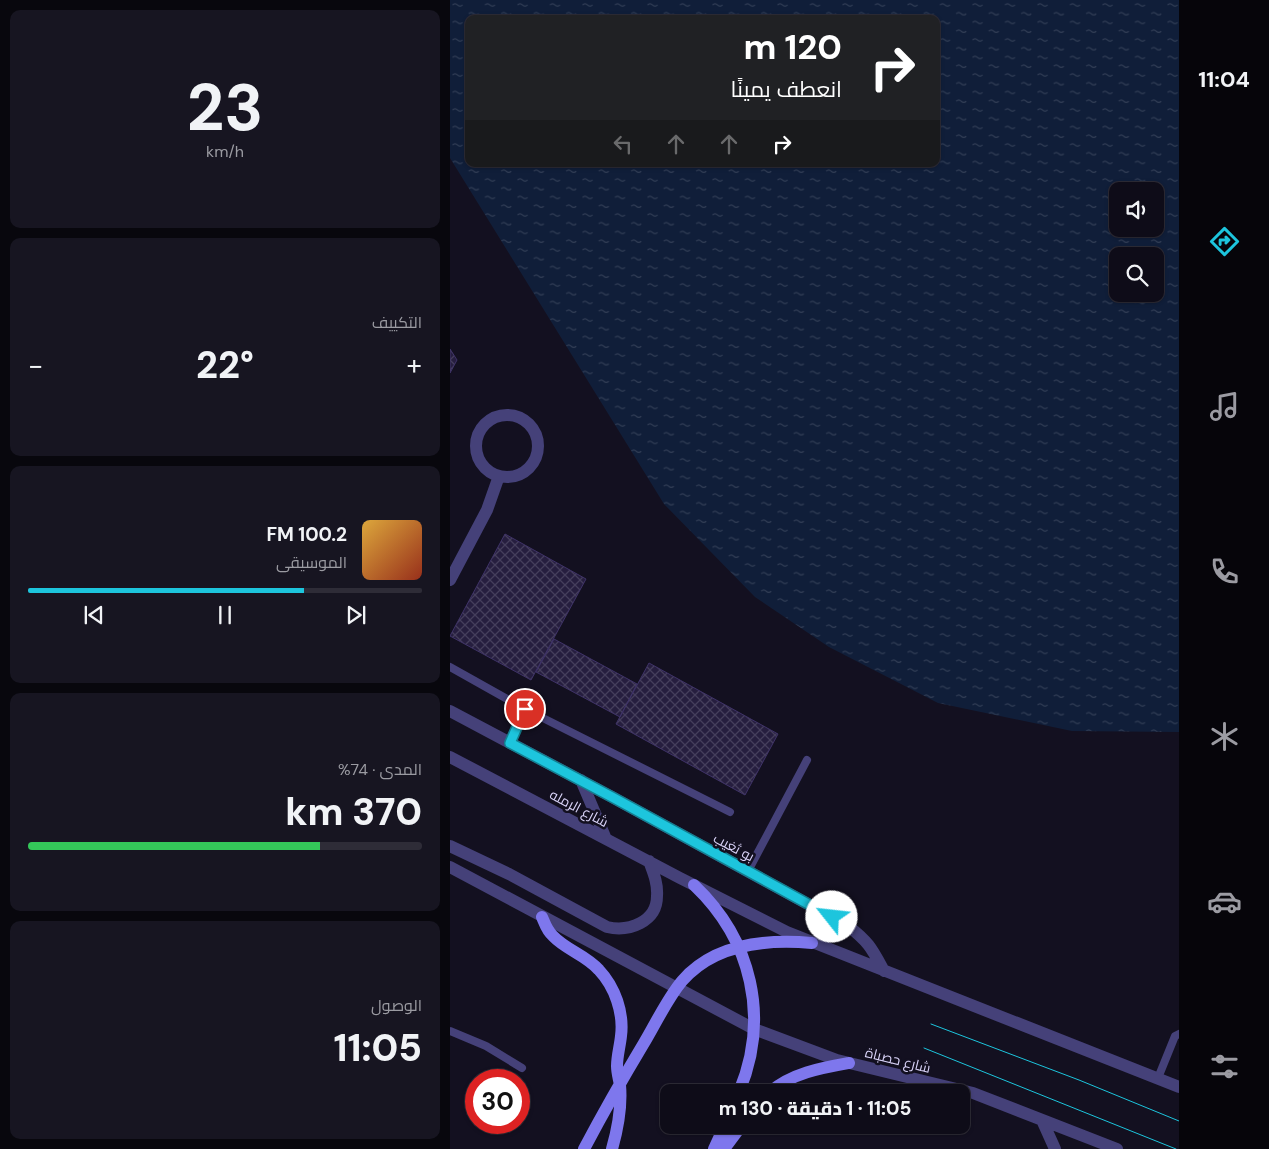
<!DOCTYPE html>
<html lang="ar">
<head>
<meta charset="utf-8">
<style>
	body { margin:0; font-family:"DM Sans",Cairo,sans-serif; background:#171521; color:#f1f3f6; direction:rtl; height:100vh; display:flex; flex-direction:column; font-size:19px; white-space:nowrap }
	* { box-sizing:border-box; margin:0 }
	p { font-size:16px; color:#9b9ba2 }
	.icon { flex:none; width:28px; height:28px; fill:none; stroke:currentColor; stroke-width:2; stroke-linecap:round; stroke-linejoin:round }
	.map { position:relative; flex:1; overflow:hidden; direction:ltr }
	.side { display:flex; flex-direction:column; gap:10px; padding:10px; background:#08070d; width:450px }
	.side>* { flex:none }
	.banner { position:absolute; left:15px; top:15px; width:475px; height:152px; border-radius:10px; box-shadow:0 1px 4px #0004,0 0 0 1px #2e2c37; direction:rtl; background:#202124; color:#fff; overflow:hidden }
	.tools { position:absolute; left:659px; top:182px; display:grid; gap:10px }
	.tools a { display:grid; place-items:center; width:55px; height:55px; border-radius:10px; background:#0e0c18; box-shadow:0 1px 4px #0004,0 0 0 1px #2e2c37; font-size:25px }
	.speed { position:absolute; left:15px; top:1069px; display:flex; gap:10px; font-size:25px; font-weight:700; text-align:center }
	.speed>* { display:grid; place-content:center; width:65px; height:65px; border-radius:50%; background:#0e0c18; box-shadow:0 1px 4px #0004,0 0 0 1px #2e2c37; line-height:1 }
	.speed .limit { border:8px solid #d22; background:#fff; color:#111 }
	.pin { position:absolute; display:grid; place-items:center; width:42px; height:42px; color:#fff; margin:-21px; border:2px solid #fff; border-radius:50%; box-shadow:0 1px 5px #0007 }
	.me { position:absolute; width:55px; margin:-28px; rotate:299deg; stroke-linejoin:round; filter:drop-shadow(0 0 4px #0008) }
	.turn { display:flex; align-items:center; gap:18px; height:105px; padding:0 15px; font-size:22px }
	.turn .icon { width:65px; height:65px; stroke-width:2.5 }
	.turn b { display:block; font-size:35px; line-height:42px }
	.lanes { display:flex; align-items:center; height:48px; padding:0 15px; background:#0003; justify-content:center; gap:25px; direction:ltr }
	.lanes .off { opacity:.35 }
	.big { font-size:38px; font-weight:800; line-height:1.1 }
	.side .widget { flex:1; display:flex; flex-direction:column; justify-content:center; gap:8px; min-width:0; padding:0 18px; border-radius:10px; background:#171521 }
	.side .dial { align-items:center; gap:0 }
	.dial b { font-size:65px; line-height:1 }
	.song { display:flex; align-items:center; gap:15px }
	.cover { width:60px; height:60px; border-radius:8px; background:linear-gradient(135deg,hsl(40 70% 55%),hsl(10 70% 35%)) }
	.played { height:5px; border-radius:2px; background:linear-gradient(90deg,#1dc5dd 70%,#2e2c37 70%) }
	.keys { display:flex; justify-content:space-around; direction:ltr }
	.heat { display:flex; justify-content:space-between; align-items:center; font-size:28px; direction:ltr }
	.charge { height:8px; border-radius:4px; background:linear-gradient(90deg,#34c759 74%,#2e2c37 0) }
	.trip { position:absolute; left:210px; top:1084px; width:310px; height:50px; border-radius:10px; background:#0e0c18; box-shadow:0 1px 4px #0004,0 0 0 1px #2e2c37; font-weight:800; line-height:50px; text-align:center; direction:rtl }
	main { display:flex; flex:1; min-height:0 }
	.dock { display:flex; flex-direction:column; width:90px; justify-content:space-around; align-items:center; background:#06050a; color:#9b9ba2 }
	.dock .icon { width:35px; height:35px }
	.dock .on { color:#1dc5dd }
	.dock b { font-size:22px; color:#f1f3f6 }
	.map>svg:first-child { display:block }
	.water { fill:url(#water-ripples); fill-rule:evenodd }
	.building { fill:url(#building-cross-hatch); stroke:#3f3368 }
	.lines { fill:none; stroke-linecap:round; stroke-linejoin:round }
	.service { stroke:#454179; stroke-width:8 }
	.minor { stroke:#454179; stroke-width:12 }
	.secondary { stroke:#7e77ed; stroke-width:12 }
	.tram { stroke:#1dc5dd; stroke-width:1 }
	.route-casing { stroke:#138090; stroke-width:12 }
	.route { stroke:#1dc5dd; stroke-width:9 }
	.labels { text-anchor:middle; stroke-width:5; stroke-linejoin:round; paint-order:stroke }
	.street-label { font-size:14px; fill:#dad4f9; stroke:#131020 }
</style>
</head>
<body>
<main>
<nav class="dock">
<b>11:04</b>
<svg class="icon on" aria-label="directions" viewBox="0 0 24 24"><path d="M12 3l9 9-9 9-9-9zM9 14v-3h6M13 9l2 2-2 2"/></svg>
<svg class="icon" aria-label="music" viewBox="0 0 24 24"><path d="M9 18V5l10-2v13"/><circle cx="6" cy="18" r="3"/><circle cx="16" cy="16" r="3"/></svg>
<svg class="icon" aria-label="phone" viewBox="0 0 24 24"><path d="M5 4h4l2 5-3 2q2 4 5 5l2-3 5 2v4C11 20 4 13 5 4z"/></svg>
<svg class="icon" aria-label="climate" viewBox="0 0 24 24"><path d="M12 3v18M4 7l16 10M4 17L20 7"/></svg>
<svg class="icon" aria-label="car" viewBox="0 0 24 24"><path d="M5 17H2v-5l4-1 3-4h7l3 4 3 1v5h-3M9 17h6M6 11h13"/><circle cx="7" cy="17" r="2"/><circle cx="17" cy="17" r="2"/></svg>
<svg class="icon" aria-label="filters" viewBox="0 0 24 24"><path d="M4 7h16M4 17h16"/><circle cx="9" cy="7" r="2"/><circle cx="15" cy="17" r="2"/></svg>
</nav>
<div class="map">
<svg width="729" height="1149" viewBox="0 0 729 1149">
	<defs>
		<pattern id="water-ripples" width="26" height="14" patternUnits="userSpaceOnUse" patternTransform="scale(1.25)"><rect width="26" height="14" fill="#101e39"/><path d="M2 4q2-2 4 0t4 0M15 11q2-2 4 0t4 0" fill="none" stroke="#323e56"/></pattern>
		<pattern id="building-cross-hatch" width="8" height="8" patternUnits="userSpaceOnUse" patternTransform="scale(1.25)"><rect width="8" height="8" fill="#261e3f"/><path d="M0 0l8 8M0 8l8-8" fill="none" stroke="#453e5c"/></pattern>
	</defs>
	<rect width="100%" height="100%" fill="#131020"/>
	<path class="water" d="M 0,0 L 729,0 L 729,732 L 622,731 L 488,703 L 379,647 L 305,597 L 214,504 L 0,158 ZM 19,19 L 486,19 L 486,164 L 19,164 ZM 668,191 L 705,191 L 705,229 L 668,229 ZM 668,256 L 705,256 L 705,294 L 668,294 Z"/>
	<path class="building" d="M 0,349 L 7,360 L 0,373 Z
		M 55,534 L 136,579 L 81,680 L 0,636 Z
		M 104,639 L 187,684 L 170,717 L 86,672 Z
		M 199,663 L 328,734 L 295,795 L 166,724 Z"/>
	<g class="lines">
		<path class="service" d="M 0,667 L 75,709 L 60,743
			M 75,709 L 280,812
			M 298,871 L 357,760
			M 0,1031 L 36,1046 L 72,1068
			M 708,1078 L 725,1036 L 729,1034"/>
		<path class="minor" d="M26 446a31 31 0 1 1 62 0a31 31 0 1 1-62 0Z
			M 0,580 L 37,510 L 49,476
			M 0,711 L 162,797 L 398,926 C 419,942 422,949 434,971
			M 0,757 L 230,878 L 337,932 L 729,1087
			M 131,780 L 156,839
			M 0,846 L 59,874 L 157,927 C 179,932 207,922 207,896 C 208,883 203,872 199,861
			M 0,867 L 304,1029 L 387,1060 L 523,1093 L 667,1149
			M 592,1120 L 605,1149"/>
		<path class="secondary" d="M 244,885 C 302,940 320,1018 289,1092
			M 92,917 C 95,924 97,931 103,936 C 116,950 136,955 149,970 C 165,987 174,1013 171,1036 C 170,1046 167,1056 167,1066 C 167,1073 169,1079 170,1085 C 172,1107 168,1128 162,1149
			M 320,1092 C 342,1073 371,1068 399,1063
			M 134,1149 C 153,1113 173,1078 194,1043 C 206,1023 217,999 232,981 C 264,944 317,939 362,943
			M 264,1149 L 275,1125
			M 274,1149 L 292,1125"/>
		<path class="tram" d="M 481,1024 L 629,1080 L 729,1121
			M 474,1048 L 726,1149"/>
	</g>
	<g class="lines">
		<defs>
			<path id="route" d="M 75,709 L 60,743 L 162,797 L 382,917"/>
		</defs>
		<use href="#route" class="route-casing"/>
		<use href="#route" class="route"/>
	</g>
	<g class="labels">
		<g class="street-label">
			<text transform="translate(129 808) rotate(28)" y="5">شارع الرمله</text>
			<text transform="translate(284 847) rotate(28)" y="5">بو ثغيب</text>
			<text transform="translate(448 1060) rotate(14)" y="5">شارع حصباة</text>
		</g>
	</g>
</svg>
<div class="tools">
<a><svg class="icon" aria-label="sound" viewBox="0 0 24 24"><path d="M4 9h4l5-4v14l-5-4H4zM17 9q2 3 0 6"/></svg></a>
<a><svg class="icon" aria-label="search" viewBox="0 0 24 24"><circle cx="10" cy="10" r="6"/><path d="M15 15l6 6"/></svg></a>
</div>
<div class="speed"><div class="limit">30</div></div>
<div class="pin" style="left:75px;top:709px;background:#d93025"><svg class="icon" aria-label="arrive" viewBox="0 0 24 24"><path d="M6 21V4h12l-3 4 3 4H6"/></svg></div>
<svg class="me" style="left:382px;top:917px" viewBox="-20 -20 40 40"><circle r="19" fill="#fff"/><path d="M0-13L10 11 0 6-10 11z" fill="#1dc5dd"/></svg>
<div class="trip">11:05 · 1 دقيقة · 130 m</div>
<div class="banner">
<div class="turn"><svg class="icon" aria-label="right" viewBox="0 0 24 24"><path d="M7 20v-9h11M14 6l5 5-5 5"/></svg><div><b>120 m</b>انعطف يمينًا</div></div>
<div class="lanes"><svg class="icon off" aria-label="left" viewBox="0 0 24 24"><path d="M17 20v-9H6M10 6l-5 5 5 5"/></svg><svg class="icon off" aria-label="ahead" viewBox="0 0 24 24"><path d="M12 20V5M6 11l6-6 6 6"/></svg><svg class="icon off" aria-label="ahead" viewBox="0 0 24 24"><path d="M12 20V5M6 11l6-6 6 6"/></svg><svg class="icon" aria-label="right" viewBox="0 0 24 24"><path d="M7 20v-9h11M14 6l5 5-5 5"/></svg></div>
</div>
</div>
<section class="side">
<div class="widget dial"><b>23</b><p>km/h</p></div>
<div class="widget"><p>التكييف</p>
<div class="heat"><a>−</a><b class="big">22°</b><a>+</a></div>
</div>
<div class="widget">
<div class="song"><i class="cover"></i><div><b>100.2 FM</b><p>الموسيقى</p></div></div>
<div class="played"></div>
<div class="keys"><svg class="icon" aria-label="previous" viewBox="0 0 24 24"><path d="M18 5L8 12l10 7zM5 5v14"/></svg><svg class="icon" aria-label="pause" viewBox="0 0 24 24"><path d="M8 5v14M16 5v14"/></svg><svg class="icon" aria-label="next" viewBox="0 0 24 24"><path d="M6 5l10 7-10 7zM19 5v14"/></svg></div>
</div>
<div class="widget"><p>المدى · 74%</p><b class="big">370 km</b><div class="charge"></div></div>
<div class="widget"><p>الوصول</p><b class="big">11:05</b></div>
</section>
</main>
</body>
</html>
